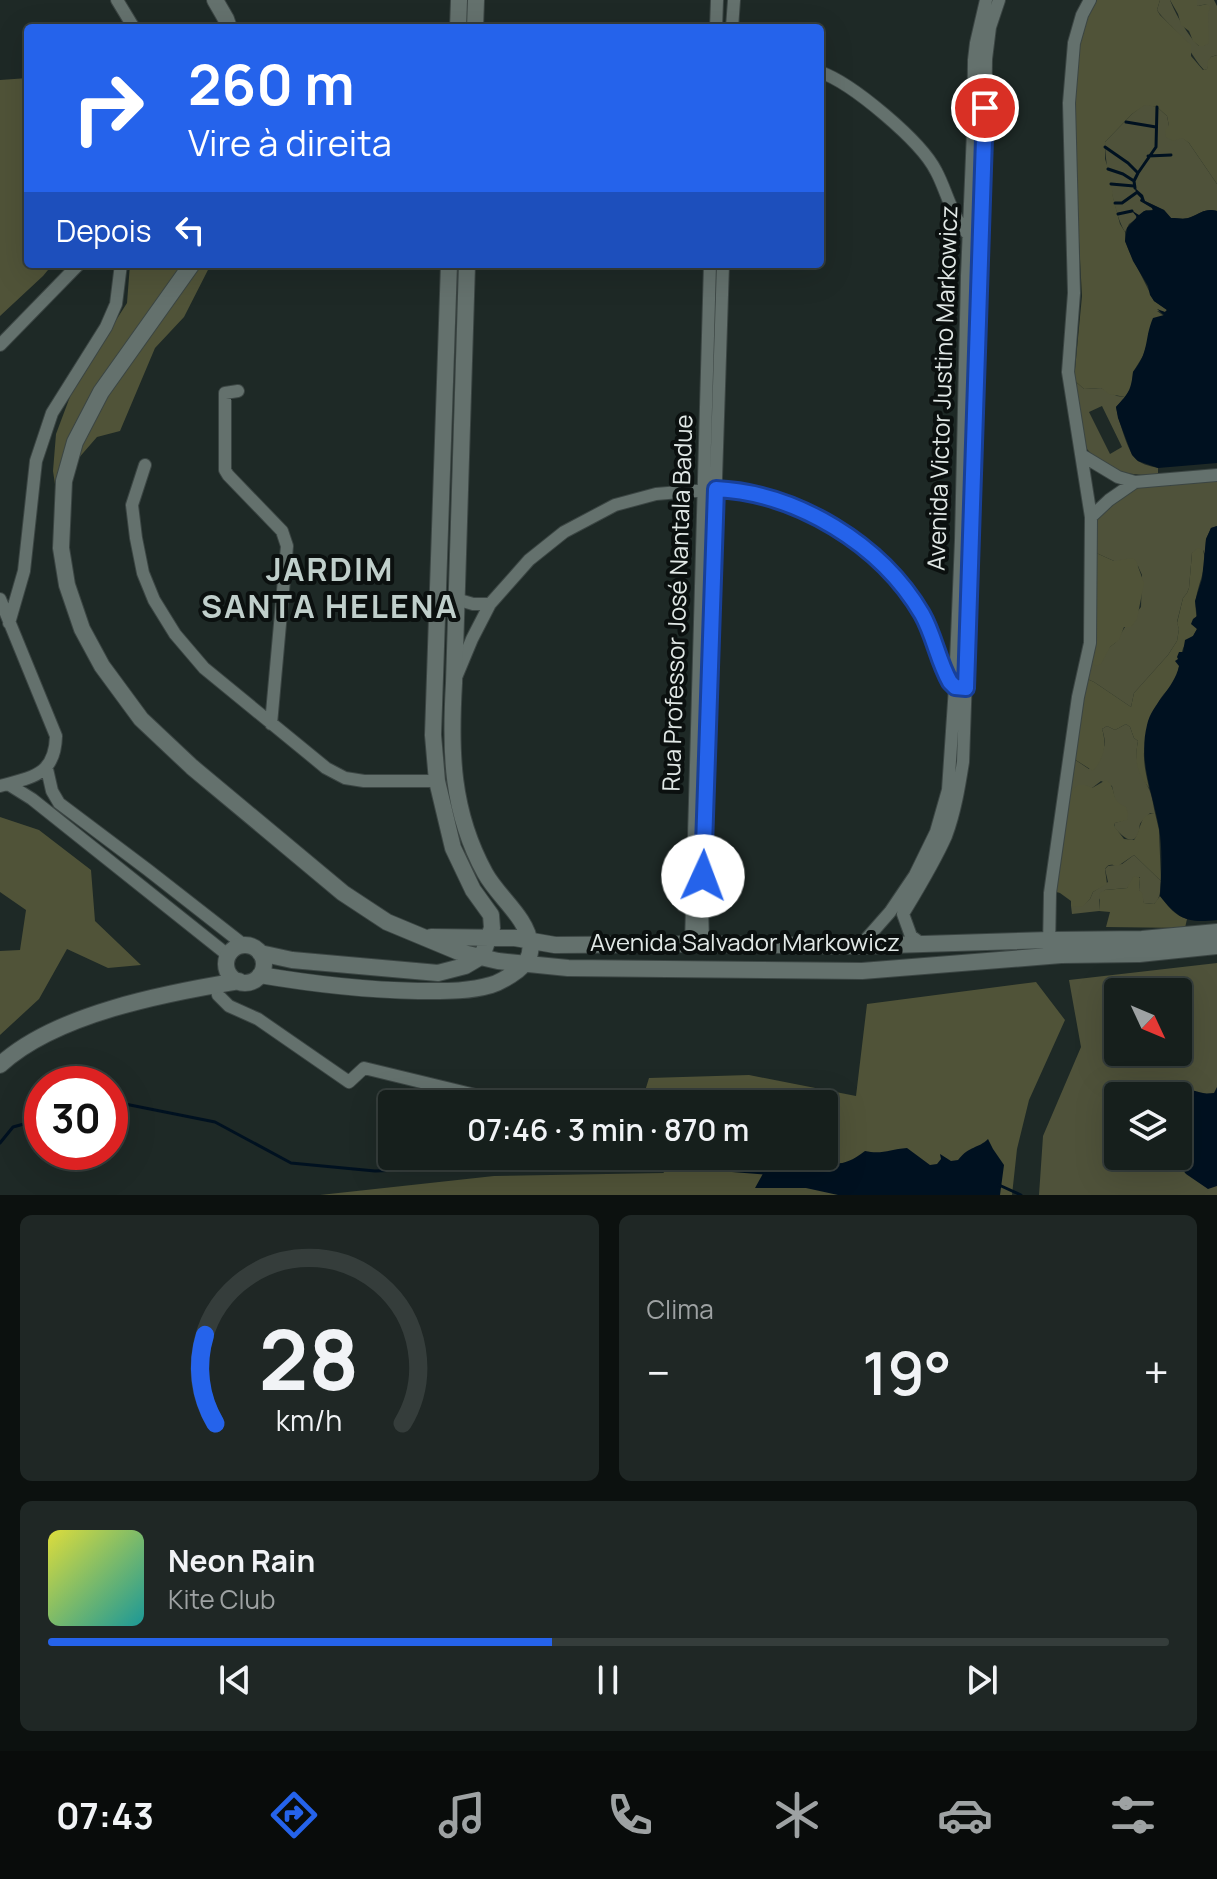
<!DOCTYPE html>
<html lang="pt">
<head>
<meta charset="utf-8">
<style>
	body { margin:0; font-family:Manrope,sans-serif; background:#1f2725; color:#f1f3f6; height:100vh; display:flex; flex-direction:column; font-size:30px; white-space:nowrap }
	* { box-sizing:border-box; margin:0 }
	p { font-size:26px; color:#9ea2a3 }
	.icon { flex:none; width:44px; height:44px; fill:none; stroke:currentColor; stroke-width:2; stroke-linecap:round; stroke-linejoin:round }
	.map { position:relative; height:1195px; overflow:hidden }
	.side { display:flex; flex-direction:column; gap:20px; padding:20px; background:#0c110f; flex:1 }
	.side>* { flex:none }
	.top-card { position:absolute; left:24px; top:24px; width:800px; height:244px; border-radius:8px; box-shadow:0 8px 32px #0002,0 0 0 2px #353d3b; background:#2563eb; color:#fff; overflow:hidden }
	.needle { width:52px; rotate:134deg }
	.buttons { position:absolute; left:1104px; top:978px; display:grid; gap:16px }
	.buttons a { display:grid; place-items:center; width:88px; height:88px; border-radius:8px; background:#161f1c; box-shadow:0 8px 32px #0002,0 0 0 2px #353d3b; font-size:40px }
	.speed { position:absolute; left:24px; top:1066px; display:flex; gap:16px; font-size:40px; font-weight:700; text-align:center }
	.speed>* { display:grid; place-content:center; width:104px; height:104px; border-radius:50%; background:#161f1c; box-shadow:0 8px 32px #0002,0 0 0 2px #353d3b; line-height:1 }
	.speed .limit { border:12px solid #d22; background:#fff; color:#111 }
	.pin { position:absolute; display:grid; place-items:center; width:68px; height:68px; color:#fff; margin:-34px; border:4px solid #fff; border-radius:50%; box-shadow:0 2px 8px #0007 }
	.me { position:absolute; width:88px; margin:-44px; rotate:2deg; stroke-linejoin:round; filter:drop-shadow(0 0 6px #0008) }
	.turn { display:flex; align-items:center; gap:28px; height:168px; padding:0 32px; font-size:36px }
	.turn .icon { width:104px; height:104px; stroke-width:2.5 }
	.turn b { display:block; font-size:56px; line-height:68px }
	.then { display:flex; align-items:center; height:76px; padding:0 32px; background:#0003; gap:16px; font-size:30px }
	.big { font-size:60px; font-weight:600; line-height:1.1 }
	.side .card { flex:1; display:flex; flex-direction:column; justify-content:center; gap:12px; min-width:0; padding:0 28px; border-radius:12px; background:#1f2725 }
	.side .dial { align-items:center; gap:0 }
	.dial svg { height:208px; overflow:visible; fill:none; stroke:#353d3b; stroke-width:7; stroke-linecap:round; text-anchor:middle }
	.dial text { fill:#f1f3f6; stroke:none }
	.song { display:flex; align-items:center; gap:24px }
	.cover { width:96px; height:96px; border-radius:12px; background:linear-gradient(135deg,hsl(60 70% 55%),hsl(180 70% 35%)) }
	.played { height:8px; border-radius:4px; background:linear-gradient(90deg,#2563eb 45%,#353d3b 45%) }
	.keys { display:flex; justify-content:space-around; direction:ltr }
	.heat { display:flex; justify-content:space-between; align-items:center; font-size:44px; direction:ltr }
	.side .tiles { flex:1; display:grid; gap:20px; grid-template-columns:1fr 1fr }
	.card:last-child { grid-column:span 2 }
	.trip { position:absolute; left:378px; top:1090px; width:460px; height:80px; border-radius:8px; background:#161f1c; box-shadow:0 8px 32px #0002,0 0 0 2px #353d3b; font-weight:600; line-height:80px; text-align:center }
	.tabs { display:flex; height:128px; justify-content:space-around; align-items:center; background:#090c0b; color:#9ea2a3 }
	.tabs .icon { width:56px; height:56px }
	.tabs .current { color:#2563eb }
	.tabs b { font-size:36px; color:#f1f3f6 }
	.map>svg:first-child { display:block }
	.green { fill:#4f523a; fill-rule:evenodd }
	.forest { fill:#505338 }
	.water { fill:#001120 }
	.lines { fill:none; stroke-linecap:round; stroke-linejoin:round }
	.stream { stroke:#001120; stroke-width:3 }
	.street-casing { stroke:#3b4543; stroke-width:14 }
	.secondary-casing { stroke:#3b4543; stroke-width:18 }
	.street { stroke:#64716d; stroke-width:12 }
	.secondary { stroke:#64716d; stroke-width:16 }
	.route-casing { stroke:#184099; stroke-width:20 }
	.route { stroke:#2563eb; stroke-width:14 }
	.labels { text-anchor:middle; stroke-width:8; stroke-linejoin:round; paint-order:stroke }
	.street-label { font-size:24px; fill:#e1e8e6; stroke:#0b100f }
	.district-label { font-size:32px; font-weight:bold; letter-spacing:2px; fill:#c0cfcb; stroke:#0b100f }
</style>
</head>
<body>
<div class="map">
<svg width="1217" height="1195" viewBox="0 0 1217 1195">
	<rect width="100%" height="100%" fill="#1e2926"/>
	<path class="green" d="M 1160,0 L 1170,0 C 1175,13 1188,36 1199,46 L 1204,46 L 1208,22 L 1207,4 L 1198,6 L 1196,5 L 1197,0 L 1214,0 L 1217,6 L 1217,55 L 1211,57 L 1207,69 L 1204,70 C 1193,58 1187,44 1176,31 C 1170,24 1163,19 1157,10 Z
		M 1145,104 L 1157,107 L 1167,116 L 1169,126 L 1189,143 L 1217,184 L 1217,211 C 1205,208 1202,213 1191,217 C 1185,220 1178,218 1171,218 L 1164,210 L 1145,201 L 1136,193 L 1141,198 L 1141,201 L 1152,208 L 1153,211 L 1146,210 L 1139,216 L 1132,210 L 1136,215 L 1136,219 L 1129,224 L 1125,232 C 1114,214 1105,164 1105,142 L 1132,114 Z
		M 1076,382 L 1084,389 L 1101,388 L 1117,396 L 1125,397 L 1116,407 C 1118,418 1127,448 1134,457 C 1139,464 1150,466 1158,468 L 1158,474 C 1128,478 1098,468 1082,442 ZM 1102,406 L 1122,447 L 1110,454 L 1089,412 Z
		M 1217,477 L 1217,526 L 1211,528 L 1206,539 L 1205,554 L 1203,550 L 1192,553 L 1189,588 L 1187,593 L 1183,598 L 1177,622 L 1179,629 L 1177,641 L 1168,655 L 1134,693 L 1131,707 L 1094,682 L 1085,678 L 1090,662 L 1115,643 L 1125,627 L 1141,607 L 1142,575 L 1138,566 L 1114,561 L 1094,552 L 1095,525 L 1100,512 L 1130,487 Z
		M 1126,724 L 1130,727 L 1134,738 L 1138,741 C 1134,761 1139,770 1148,787 C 1152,794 1153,805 1155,813 L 1150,813 C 1147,817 1142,820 1140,824 C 1139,826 1140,829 1139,831 C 1134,849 1121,835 1114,827 L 1115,823 L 1127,819 L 1115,800 L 1112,786 L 1101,781 L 1092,788 L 1068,794 L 1071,757 L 1089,769 C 1101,754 1109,749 1102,729 L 1107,726 L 1115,730 Z
		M 1134,855 L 1161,881 C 1160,890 1161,898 1154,904 L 1144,903 L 1139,890 L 1140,877 L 1127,888 L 1105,890 L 1099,900 L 1099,911 L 1072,914 L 1071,906 L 1082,906 L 1090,899 L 1093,892 L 1108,882 L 1105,869 L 1108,866 L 1122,864 Z
		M 1217,963 L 1217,1195 L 1039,1195 L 1043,1136 L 1081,1047 L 1069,980 ZM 1118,992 L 1178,992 L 1178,1052 L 1118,1052 ZM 1118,1096 L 1178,1096 L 1178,1156 L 1118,1156 Z"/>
	<path class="forest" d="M 1097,0 L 1160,0 L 1157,10 L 1160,15 L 1191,45 L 1191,56 L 1203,70 L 1207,69 L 1208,61 L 1211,57 L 1217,55 L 1217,184 L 1189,143 L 1182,138 L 1173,141 L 1166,137 L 1165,130 L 1169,126 L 1167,116 L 1157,107 L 1145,105 L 1132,114 L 1105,142 L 1105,159 L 1110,174 L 1113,197 L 1120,224 L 1125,232 L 1125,241 L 1129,251 L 1154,301 L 1167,310 L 1165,312 L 1157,311 L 1164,316 L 1148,334 L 1148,341 L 1143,356 L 1133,372 L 1132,387 L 1125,397 L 1109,394 L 1101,388 L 1084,389 L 1074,380 L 1082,296 L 1073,131 L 1079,46 L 1086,21 Z
		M 1170,0 L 1197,0 L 1197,5 L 1198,6 L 1207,4 L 1210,7 L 1208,14 L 1209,43 L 1204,46 L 1199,46 L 1193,41 L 1189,31 L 1181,25 L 1178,14 Z
		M 28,78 L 28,264 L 53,264 L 43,276 L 0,316 L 0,80 Z
		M 130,264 L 211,264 L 184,317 L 155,348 L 120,431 L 97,437 L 77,460 L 60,518 L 53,471 L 56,434 L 74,386 L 127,303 Z
		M 1198,548 L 1203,550 C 1208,566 1199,581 1196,598 C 1194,607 1198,614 1195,625 L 1197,629 L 1193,636 C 1179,645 1182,660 1177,675 C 1174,685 1164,692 1159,701 C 1155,709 1143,748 1144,757 C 1144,767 1147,778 1149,788 C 1137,772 1134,761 1138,741 L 1134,738 L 1130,727 L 1126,724 L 1115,730 L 1107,726 L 1102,729 C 1107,744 1104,759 1093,771 L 1071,757 L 1085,678 L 1094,682 L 1131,707 L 1134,693 L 1168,655 L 1177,641 L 1179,629 L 1177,623 L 1183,598 L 1187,593 L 1189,588 L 1192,553 Z
		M 1094,552 L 1114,561 L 1133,558 L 1136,561 L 1144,583 L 1137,619 L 1131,627 L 1124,627 L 1119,640 L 1110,647 L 1101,664 L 1096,666 L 1090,662 Z
		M 1106,780 C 1118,788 1109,801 1126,807 L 1128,814 L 1127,820 L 1115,823 L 1114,826 L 1124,839 L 1134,840 C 1142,830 1138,814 1155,813 L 1159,830 L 1161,881 L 1134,855 L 1118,866 C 1112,865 1109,863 1105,869 L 1107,884 L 1093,892 L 1090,899 L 1082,907 L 1071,906 L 1071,901 L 1060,893 L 1053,891 L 1068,794 L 1078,785 L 1085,785 L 1092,788 Z
		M 0,817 L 39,830 L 91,870 L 95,921 L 141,965 L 108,968 L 67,949 L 39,999 L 0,1035 L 0,951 L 20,950 L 26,910 L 0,892 Z
		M 1134,876 L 1140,878 L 1139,890 L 1142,893 L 1144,903 L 1154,904 L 1160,896 C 1168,906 1175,916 1187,919 L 1185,928 L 1106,927 L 1110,912 L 1099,911 L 1100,893 L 1105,890 L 1127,888 Z
		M 1036,982 L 1065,1020 L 1029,1100 L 1017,1149 L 1012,1195 L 320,1195 L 494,1176 L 664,1173 L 655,1156 L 824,1156 L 824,1104 L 641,1104 L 649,1078 L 749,1075 L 856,1096 L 867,1004 Z"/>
	<path class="water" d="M 1135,188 L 1143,195 L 1145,201 L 1164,210 L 1171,218 C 1178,218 1185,220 1191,217 C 1202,213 1205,208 1217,211 L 1217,463 L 1158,468 L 1138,461 L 1132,455 L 1118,418 L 1116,407 C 1129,393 1131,390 1133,372 C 1150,351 1144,339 1153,318 L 1164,315 L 1157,309 L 1165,312 L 1167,310 L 1154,301 L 1150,295 L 1148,286 L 1133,261 L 1125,241 L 1127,228 L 1137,217 L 1132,211 L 1139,215 L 1144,211 L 1153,210 L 1152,208 L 1140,201 L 1141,198 L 1136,193 Z
		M 1217,526 L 1217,920 C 1187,923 1179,920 1160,896 C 1161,874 1163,851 1159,828 C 1153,794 1138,761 1147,725 C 1152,703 1174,689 1179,666 L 1175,661 L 1178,659 L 1177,657 L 1179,652 L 1183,652 L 1185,640 L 1193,636 L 1197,629 L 1191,624 L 1193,619 L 1197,616 L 1195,601 L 1202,579 L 1206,539 L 1211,528 Z
		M 1217,1087 L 1217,1186 L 1208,1189 L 1186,1174 L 1171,1156 L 1178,1156 L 1178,1096 C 1187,1086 1192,1091 1203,1093 C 1207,1094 1210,1093 1214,1093 Z
		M 988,1139 L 993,1149 L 1004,1165 L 1000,1195 L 838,1195 L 806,1188 L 755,1188 L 771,1159 C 781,1158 793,1156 803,1158 C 832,1162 839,1171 865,1151 C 882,1155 890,1149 907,1148 L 930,1165 L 937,1164 L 941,1159 L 940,1154 L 951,1161 L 958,1160 C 970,1145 978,1149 988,1139 Z"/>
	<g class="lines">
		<path class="stream" d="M 1126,122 L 1156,127
			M 1105,147 L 1128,163 L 1138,173
			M 1148,156 L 1171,155
			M 1108,169 L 1123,174 L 1134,181
			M 1111,184 L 1134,186
			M 1135,188 L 1134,181 L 1138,173 L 1156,147 L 1157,107
			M 1115,203 L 1122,203 L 1136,193
			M 1118,214 L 1132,211
			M 110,1101 L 215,1122 L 291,1163 L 375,1171 L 453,1168 L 700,1168 L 765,1173
			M 0,1143 L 13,1127 L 42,1119
			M 999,1185 L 1021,1195"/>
		<defs>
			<path id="street" d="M 117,0 L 134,28
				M 716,28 L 717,0
				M 732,28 L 734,0
				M 820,72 C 852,83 921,141 936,171 C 947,191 953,222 970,236 L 974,236
				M 0,345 L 79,264
				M 238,391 L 225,393 L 225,470 L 228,475 L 282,531 L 287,546 L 271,724
				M 1083,456 L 1118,477 L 1135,482 L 1217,475
				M 145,465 L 132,505 L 136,538 L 143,573 L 154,600 L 175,634 L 204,668 L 326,768 L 345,778 L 364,781 L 437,781
				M 1091,517 L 1109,500 L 1135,482
				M 0,599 L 56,736 C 55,775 33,777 0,786
				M 456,599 L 473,604 L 490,604
				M 9,623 L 24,571 L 36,461 L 52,413 L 106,327 L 116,304 L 121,264
				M 457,675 L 472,639 L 490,604 L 529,560 L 564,532 L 615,505 L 656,494 L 716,489 L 742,492 L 779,502 L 816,515 L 849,536 L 889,569 L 906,588 L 928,624 L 946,675 L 955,687
				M 47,769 L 52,791 L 59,803 L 148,870 L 244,945
				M 8,784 L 32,799 L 229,956
				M 691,944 L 710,264
				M 703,944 L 702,906 L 723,264
				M 922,944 L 911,936 L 903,914 C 918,889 934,863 946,836 C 955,812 959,787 963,762 L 985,132 L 986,59 L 990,27 L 999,0
				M 860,946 L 890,912 L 915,875 L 936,832 L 948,790 L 955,687 L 961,540 L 967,276 L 973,132 L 974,60 L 976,43 L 986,0
				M 1049,948 L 1050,893 L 1078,697 L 1090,643 L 1091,517 L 1068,372 L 1074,293 L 1069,103 L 1074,43 L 1082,15 L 1090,0
				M 216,985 L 218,995 L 229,1006 L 258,1019 L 349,1082 L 364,1068 L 512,1104"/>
			<path id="secondary" d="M 215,0 L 226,19 L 229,28
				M 458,28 L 459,0
				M 475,28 L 476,0
				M 192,264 L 101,392 L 75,442 L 64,481 L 61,548 L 67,585 L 82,629 L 102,666 L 141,719 L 192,767 L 343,893 L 387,922 L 459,952 L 498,961 L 568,968 L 862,971 L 1061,955 L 1139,954 L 1217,946
				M 431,937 L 515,938 L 555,945 L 691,944 L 860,946 L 1050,940 L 1142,939 L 1217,932
				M226 964a19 19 0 1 1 38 0a19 19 0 1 1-38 0Z
				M 260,953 L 292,960 L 438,973 L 465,966 L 482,956 L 492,928 L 491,915 L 473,890 L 453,848 L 437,781 L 433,735 L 449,264
				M 260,975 C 313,984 365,990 418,991 C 443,991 467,992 491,985 C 501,982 510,976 518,970 C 526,963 532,956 530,944 C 527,917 498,897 485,873 C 451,811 450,751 454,683 L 467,264
				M 0,1065 C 55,1014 166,993 239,981"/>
		</defs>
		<use href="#street" class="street-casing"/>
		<use href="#secondary" class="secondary-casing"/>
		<use href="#street" class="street"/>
		<use href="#secondary" class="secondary"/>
	</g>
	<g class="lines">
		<defs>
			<path id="route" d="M 703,876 L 716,489 C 797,493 881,544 922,614 C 934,635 938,661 950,682 L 955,687 L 966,688 L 985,108"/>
		</defs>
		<use href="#route" class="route-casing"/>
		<use href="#route" class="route"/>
	</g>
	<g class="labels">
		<g class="street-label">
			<text transform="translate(943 388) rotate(-88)" y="8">Avenida Victor Justino Markowicz</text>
			<text transform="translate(678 603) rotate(-88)" y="8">Rua Professor José Nantala Badue</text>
			<text x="745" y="951">Avenida Salvador Markowicz</text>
		</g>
		<g class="district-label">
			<text x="330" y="581">JARDIM<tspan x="330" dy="37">SANTA HELENA</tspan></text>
		</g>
	</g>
</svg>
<div class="buttons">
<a><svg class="needle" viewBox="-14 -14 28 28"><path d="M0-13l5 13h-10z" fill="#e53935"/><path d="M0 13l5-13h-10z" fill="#9ea2a3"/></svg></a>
<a><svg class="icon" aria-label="layers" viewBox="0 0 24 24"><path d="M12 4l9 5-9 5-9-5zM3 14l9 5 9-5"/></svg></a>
</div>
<div class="speed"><div class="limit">30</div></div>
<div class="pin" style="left:985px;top:108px;background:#d93025"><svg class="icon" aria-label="arrive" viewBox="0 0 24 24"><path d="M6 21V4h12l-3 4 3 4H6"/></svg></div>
<svg class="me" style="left:703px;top:876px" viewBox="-20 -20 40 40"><circle r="19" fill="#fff"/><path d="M0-13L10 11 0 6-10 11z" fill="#2563eb"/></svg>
<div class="trip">07:46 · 3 min · 870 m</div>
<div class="top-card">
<div class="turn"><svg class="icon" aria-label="right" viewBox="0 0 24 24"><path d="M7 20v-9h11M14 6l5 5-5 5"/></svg><div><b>260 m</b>Vire à direita</div></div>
<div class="then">Depois<svg class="icon" aria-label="left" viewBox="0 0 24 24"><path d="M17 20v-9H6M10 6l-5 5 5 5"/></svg></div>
</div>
</div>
<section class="side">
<div class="tiles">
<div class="card dial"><svg viewBox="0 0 100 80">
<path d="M14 69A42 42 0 1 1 86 69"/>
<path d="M14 69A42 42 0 0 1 10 35" stroke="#2563eb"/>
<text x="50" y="56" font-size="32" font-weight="700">28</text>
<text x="50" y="72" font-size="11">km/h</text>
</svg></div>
<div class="card"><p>Clima</p>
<div class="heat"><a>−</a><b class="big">19°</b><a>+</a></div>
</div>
<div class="card">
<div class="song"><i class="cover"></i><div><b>Neon Rain</b><p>Kite Club</p></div></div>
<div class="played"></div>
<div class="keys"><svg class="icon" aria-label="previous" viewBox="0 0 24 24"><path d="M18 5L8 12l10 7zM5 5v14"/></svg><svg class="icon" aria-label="pause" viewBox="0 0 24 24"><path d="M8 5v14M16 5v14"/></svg><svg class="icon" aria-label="next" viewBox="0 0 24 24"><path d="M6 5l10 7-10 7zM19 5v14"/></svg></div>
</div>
</div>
</section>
<nav class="tabs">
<b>07:43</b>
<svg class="icon current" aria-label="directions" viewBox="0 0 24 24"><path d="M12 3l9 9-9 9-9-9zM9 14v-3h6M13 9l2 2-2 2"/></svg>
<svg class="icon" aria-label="music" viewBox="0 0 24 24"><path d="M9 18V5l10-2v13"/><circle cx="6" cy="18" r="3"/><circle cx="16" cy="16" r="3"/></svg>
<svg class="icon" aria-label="phone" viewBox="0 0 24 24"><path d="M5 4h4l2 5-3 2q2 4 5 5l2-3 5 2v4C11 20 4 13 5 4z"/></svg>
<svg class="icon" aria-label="climate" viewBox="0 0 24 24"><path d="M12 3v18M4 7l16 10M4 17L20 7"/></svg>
<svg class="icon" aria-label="car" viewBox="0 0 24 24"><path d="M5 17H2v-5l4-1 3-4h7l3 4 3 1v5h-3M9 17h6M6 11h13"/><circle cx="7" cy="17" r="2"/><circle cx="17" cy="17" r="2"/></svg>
<svg class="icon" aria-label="filters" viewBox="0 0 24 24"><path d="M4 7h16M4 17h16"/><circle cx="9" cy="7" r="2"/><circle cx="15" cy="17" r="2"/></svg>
</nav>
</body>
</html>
